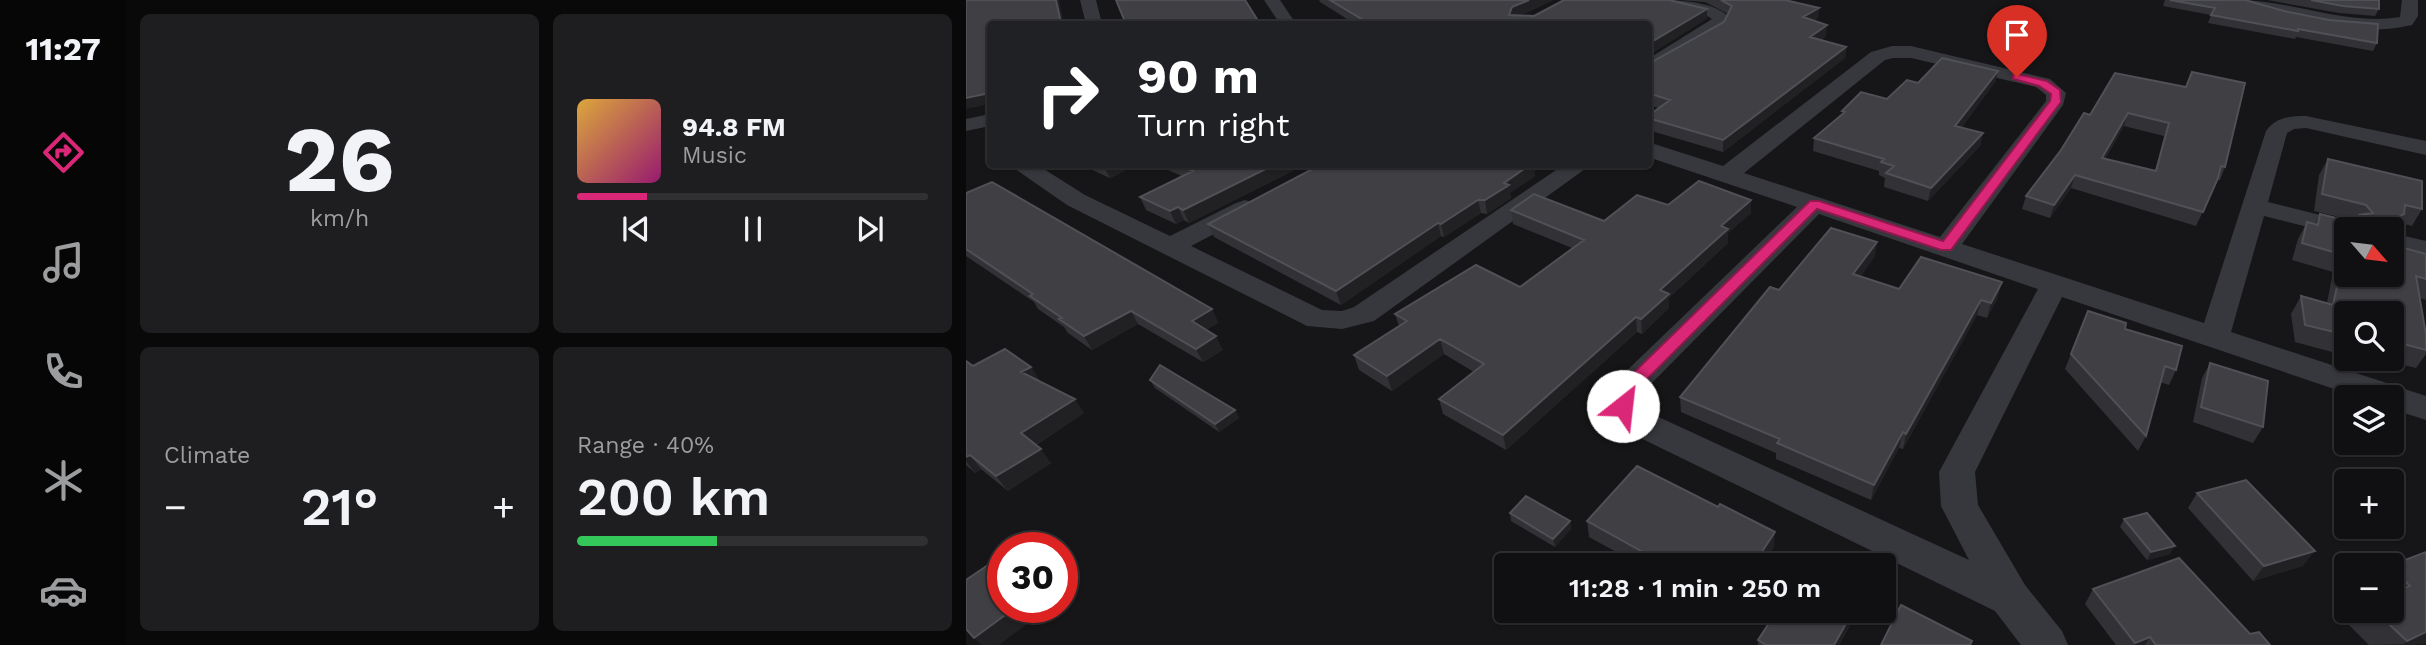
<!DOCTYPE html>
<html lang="en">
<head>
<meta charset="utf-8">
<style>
	body { margin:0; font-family:"Work Sans",sans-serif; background:#1e1e20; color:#f1f3f6; height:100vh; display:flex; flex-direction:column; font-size:26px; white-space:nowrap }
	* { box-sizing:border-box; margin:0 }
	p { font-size:23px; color:#9c9d9f }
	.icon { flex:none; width:38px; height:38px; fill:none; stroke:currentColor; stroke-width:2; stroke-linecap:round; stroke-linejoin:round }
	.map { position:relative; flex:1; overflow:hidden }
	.details { display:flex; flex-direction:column; gap:14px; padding:14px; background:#09090a; width:840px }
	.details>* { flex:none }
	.hud { position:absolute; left:21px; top:21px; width:665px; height:147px; border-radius:7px; box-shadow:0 2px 5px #0004,0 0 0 2px #303032; background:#202124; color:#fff; overflow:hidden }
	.needle { width:46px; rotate:118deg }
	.tools { position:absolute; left:1368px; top:217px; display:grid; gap:14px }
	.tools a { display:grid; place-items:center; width:70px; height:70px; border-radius:7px; background:#101012; box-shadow:0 2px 5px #0004,0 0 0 2px #303032; font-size:35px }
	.speed { position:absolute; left:21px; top:532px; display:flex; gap:14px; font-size:35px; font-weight:700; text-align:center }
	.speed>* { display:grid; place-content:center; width:91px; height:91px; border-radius:50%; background:#101012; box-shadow:0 2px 5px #0004,0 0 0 2px #303032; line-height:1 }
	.speed .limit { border:10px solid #d22; background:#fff; color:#111 }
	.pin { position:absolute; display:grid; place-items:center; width:60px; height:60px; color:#fff; margin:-72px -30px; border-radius:50% 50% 50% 0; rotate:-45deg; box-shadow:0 0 7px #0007 }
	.pin .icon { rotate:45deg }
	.me { position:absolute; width:77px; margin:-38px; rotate:29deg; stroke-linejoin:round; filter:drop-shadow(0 0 5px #0008) }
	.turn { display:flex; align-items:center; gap:24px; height:147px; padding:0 35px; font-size:32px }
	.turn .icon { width:91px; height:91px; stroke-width:2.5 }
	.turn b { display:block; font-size:49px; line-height:60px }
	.big { font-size:52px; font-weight:600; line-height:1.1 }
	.details .tile { flex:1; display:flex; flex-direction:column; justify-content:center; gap:10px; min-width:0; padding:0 24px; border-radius:10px; background:#1e1e20 }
	.details .dial { align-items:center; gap:0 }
	.dial b { font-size:91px; line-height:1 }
	.song { display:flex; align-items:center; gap:21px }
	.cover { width:84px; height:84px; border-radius:10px; background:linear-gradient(135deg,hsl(40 70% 55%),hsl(320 70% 35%)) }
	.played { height:7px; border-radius:4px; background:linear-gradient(90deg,#db2777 20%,#303032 20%) }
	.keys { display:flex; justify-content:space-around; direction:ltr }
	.heat { display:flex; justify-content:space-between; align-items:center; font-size:38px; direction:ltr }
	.charge { height:10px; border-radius:5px; background:linear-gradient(90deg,#34c759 40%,#303032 0) }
	.details .tiles { flex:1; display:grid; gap:14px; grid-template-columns:repeat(2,1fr) }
	.trip { position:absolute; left:528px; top:553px; width:402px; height:70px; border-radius:7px; background:#101012; box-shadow:0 2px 5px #0004,0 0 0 2px #303032; font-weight:600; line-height:70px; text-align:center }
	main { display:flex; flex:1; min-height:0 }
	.menu { display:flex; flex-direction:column; width:126px; justify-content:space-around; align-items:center; background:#060607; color:#9c9d9f }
	.menu .icon { width:49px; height:49px }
	.menu .selected { color:#db2777 }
	.menu b { font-size:32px; color:#f1f3f6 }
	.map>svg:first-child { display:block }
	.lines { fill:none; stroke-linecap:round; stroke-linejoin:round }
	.minor { fill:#37383d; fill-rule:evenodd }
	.wall { fill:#323236; fill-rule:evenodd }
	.shaded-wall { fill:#212124 }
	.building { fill:#3f3f44; stroke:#4f5156; stroke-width:2; fill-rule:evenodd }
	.route { fill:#db2777; stroke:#8e194d; stroke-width:2 }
</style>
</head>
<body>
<main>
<nav class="menu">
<b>11:27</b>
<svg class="icon selected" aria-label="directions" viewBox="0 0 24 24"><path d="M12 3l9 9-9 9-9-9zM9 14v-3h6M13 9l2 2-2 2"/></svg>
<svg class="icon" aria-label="music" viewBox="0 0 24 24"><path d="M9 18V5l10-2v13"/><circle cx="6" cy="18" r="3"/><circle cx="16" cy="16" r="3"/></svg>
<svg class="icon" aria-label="phone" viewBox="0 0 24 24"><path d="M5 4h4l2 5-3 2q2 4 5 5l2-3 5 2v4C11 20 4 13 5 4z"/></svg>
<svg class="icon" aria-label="climate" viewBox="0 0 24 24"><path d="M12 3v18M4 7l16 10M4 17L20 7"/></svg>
<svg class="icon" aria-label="car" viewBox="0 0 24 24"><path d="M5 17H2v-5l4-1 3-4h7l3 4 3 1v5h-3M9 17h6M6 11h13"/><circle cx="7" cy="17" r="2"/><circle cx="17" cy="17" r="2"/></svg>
</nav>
<section class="details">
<div class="tiles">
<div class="tile dial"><b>26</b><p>km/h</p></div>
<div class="tile">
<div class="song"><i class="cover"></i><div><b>94.8 FM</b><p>Music</p></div></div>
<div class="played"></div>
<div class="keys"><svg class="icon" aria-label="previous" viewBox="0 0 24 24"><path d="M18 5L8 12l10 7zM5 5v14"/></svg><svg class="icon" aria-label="pause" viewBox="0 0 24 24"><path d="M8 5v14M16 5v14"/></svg><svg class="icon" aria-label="next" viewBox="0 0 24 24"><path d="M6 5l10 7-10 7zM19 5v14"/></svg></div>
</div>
<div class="tile"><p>Climate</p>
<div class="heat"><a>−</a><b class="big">21°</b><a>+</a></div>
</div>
<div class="tile"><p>Range · 40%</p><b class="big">200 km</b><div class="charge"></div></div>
</div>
</section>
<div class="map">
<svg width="1460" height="645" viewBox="0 0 1460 645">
	<rect width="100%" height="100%" fill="#161618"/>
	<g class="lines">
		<path class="minor" d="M 114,0 L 130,0 L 136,24 L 120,24 Z
			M 298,0 L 314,0 L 330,24 L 314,24 Z
			M 686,0 C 710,0 747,0 764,18 L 756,30 L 682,74 L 682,59 L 746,19 L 741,16 L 688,4 Z
			M 1272,0 C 1326,0 1379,26 1434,17 L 1436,0 L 1452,0 L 1452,16 L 1446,25 C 1392,38 1326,20 1274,4 Z
			M 926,46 L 945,46 L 1084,79 L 1100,93 L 1097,105 L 996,244 L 1238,323 L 1300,131 C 1310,117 1324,116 1340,116 L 1460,141 L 1460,155 L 1340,128 L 1328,129 L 1321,133 L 1302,202 L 1390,224 L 1394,229 L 1381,229 L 1381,237 L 1298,216 L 1265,332 L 1460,396 L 1460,420 L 1426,409 L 1426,397 L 1392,397 L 1096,297 L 1009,472 L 1012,505 L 1059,585 L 1096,631 L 1102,645 L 1055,645 L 1029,611 L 660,431 L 640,406 L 651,380 L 831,207 L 682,157 L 682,142 L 757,166 L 905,52 ZM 927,58 L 945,58 L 1070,87 L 1080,95 L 1080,101 L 974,237 L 778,173 L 919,60 ZM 853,214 L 1072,289 L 973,472 L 975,506 L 1003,560 L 684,413 L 674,403 L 677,392 Z
			M 24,114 L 24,126 L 0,131 L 0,119 Z
			M 42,164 L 70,164 L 119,195 L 204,236 L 270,203 L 279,200 L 288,203 L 292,208 L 288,213 L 225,246 L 356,310 L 376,311 L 388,307 L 599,164 L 626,164 L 408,321 L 376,329 L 341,326 L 101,205 Z
			M 1426,233 L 1460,241 L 1460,257 L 1426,249 Z"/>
	</g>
	<path class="wall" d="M 353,0 L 587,0 L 553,16 L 741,19 L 682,24 L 389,24 L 354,2 Z
		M 713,0 L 819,0 L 853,8 L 852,18 L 848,21 L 860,36 L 855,40 L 880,47 L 879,58 L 757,152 L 682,130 L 682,116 L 693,108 L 682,105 L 682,64 L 758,22 L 762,14 L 739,2 Z
		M 1199,0 L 1279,0 L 1411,43 L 1407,51 L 1330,37 L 1329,39 L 1242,23 L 1245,15 L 1197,6 Z
		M 1301,0 L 1413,0 L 1413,9 L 1409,16 L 1373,13 Z
		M 1032,71 L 1029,82 L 995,128 L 1017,133 L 1014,146 L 962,201 L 918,187 L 919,178 L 913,175 L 913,171 L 847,151 L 848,138 L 876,115 L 876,111 L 921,99 L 952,83 Z
		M 1149,73 L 1259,167 L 1254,180 L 1252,180 L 1230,226 L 1105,188 L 1084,218 L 1056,209 L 1060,196 L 1124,115 ZM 1158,126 L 1198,136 L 1189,171 L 1139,159 Z
		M 1362,159 L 1456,209 L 1446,226 L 1435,223 L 1438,248 L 1460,254 L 1460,300 L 1454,298 L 1460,335 L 1460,354 L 1450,368 L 1414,359 L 1426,359 L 1426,313 L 1381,313 L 1381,350 L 1378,349 L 1366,352 L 1329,342 L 1325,314 L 1335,296 L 1361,303 L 1367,272 L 1326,260 L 1332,239 L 1341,222 L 1348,224 L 1354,214 L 1389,222 L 1390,221 L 1348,211 L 1353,175 Z
		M 113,164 L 158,164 L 160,170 L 144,178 Z
		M 188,164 L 340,164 L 223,223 L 218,220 L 210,224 L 180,210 L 174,197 L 216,176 Z
		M 568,172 L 569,176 L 544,193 L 545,198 L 521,214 L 515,213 L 478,237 L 475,236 L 375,305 L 248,237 L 242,224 Z
		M 0,193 L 246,309 L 252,323 L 240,330 L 257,350 L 237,362 L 172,324 L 126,350 L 102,333 L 98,327 L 72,309 L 68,302 L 0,256 Z
		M 702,205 L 785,213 L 762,233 L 762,243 L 703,298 L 703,308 L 676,334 L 671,332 L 540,450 L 477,414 L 473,399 L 508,372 L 478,354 L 426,391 L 393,370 L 388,355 L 433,326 L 429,314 L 554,287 L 606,248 L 547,224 L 545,210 L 638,221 Z
		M 909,256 L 894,277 L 933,289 L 1032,297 L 1021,318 L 1011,315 L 937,449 L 933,448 L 905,500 L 810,459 L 810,453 L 715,412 L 714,397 L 813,290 Z
		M 1122,311 L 1159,329 L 1210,370 L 1203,385 L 1194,382 L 1180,436 L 1172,451 L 1099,369 Z
		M 0,361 L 7,366 L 65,367 L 74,382 L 118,413 L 70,445 L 85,463 L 42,491 L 15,469 L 9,473 L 0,465 Z
		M 1244,363 L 1297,427 L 1287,443 L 1227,422 L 1236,378 Z
		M 184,380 L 269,410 L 273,418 L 253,432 L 189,388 Z
		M 1231,493 L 1337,566 L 1287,581 L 1222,508 Z
		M 752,507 L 808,547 L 796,565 L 674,565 L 623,537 L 621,521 Z
		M 544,513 L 604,521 L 605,529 L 589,547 L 545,521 Z
		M 1158,519 L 1204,554 L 1181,560 L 1154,527 Z
		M 1460,552 L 1460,644 L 1403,645 L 1382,624 L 1394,611 L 1426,611 L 1426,565 Z
		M 1127,589 L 1284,634 L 1304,645 L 1150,645 L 1119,604 Z
		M 811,611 L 892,611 L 873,645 L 792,645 L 792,640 Z"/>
	<path class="shaded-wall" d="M 90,0 L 93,0 L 98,24 L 91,24 Z
		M 563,0 L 587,0 L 548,18 L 543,15 L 546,7 Z
		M 853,8 L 852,18 L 836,28 L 837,17 Z
		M 741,9 L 741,19 L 682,56 L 682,44 Z
		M 861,25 L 860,36 L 843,48 L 844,37 Z
		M 880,47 L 879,58 L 757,152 L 757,140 Z
		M 1032,71 L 1029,82 L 986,139 L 989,126 Z
		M 24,93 L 24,104 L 0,109 L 0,98 Z
		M 1162,113 L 1158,126 L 1131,171 L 1136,158 Z
		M 1017,133 L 1014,146 L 962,201 L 965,188 Z
		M 144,164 L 158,164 L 160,170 L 144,178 L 138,167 Z
		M 310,164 L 340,164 L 223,223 L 217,210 Z
		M 563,164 L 580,164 L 568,172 L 569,176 L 544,193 L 545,198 L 521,214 L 519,200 L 538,183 Z
		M 1109,175 L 1105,188 L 1084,218 L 1088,205 Z
		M 512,200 L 515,213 L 478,237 L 475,224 Z
		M 785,200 L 785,213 L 762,233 L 762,243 L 703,298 L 703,308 L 676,334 L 675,319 L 694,290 L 755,226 Z
		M 212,207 L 218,220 L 210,224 L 204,211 Z
		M 472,223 L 475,236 L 375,305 L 370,291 Z
		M 911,242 L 909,256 L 885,289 L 887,274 Z
		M 1036,282 L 1032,297 L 1021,318 L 1025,303 Z
		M 1015,300 L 1011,315 L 937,449 L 940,434 Z
		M 246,309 L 252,323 L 232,335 L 226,321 Z
		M 165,311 L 172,324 L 126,350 L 118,336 Z
		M 670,317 L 671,332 L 540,450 L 537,435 Z
		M 1381,333 L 1381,344 L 1378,349 L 1366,352 L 1377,334 Z
		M 250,336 L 257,350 L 237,362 L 230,349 Z
		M 474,339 L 478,354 L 426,391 L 421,376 Z
		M 65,367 L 74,381 L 65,386 L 55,372 Z
		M 109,399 L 118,413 L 66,447 L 55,433 Z
		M 269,410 L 273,418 L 253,432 L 249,424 Z
		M 937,432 L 933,448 L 905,500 L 908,485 Z
		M 75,449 L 85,463 L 42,491 L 30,476 Z
		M 4,455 L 15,469 L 9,473 L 0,461 L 0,457 Z
		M 604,521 L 605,529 L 589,547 L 587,539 Z
		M 809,532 L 808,547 L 796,565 L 787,565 Z
		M 1209,546 L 1204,554 L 1181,560 L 1185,552 Z
		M 1349,551 L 1337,566 L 1287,581 L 1298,566 Z
		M 690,552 L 691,565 L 687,565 L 686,557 Z
		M 50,607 L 84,607 L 33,645 L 16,645 L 8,638 Z
		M 887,611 L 892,611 L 873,645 L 868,645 Z
		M 1460,632 L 1460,644 L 1436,645 L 1441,641 Z
		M 1184,637 L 1179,645 L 1168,645 L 1169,643 Z"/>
	<path class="building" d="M 0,0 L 90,0 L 95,23 L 90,23 L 91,24 L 24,24 L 24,93 L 0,98 Z
		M 150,0 L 279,0 L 294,24 L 160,24 Z
		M 364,0 L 563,0 L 546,7 L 543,15 L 568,16 L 598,0 L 703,0 L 741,9 L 682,44 L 682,24 L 439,24 L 431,22 L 425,24 L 404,24 Z
		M 755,0 L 819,0 L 853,8 L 837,17 L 861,25 L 844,37 L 880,47 L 757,140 L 682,118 L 682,116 L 704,100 L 682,93 L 682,64 L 758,22 L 766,6 Z
		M 1204,0 L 1279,0 L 1318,11 L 1363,20 L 1412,24 L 1411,43 L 1332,29 L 1332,31 L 1245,15 L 1249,8 Z
		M 1345,0 L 1413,0 L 1413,9 L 1377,6 Z
		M 976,58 L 1032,71 L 989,126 L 1017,133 L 965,188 L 920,173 L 928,166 L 915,162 L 918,159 L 848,138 L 879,112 L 876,111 L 895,92 L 921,99 L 941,80 L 952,83 Z
		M 1226,72 L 1279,83 L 1259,167 L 1255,166 L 1252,178 L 1237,212 L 1109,175 L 1088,205 L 1060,196 L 1095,150 L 1118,113 L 1124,115 L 1149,73 L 1220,87 ZM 1162,113 L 1203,123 L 1190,171 L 1136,158 Z
		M 1362,159 L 1456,181 L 1456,209 L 1439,205 L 1438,214 L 1434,216 L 1438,248 L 1460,254 L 1460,279 L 1450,276 L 1460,335 L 1460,350 L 1426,341 L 1426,313 L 1381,313 L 1381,333 L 1377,334 L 1339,325 L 1335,296 L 1367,305 L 1378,255 L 1336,243 L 1341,222 L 1352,225 L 1354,214 L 1390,223 L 1393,215 L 1407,213 L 1400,205 L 1356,194 ZM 1381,229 L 1426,229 L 1426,275 L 1381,275 Z
		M 132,164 L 144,164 L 138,167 Z
		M 212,164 L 310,164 L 217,210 L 212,207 L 204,211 L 174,197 L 227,171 Z
		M 356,164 L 565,164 L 538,183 L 543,185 L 519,200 L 512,200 L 475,224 L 472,223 L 370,291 L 242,224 Z
		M 733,181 L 785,200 L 755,226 L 762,229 L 694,290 L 703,294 L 675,319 L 670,317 L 537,435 L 473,399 L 518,364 L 474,339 L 421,376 L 388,355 L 441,321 L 429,314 L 510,265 L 554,287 L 618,240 L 545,210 L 568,194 L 638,221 L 671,195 L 702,205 Z
		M 26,182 L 246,309 L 226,321 L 250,336 L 230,349 L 165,311 L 118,336 L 93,319 L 96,318 L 64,296 L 67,294 L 0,249 L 0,193 Z
		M 865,228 L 911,242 L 887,274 L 933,289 L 955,257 L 1036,282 L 1025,303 L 1015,300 L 940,434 L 937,432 L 908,485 L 811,443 L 814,439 L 714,397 L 804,287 L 813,290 Z
		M 1122,311 L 1160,323 L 1159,329 L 1216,346 L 1210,370 L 1199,366 L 1180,436 L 1105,354 Z
		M 39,349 L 65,367 L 55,372 L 109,399 L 55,433 L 75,449 L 30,476 L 4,455 L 0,457 L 0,361 L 7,366 Z
		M 1244,363 L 1302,381 L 1297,427 L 1235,407 Z
		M 194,365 L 269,410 L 249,424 L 184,380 Z
		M 671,466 L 752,507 L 754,504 L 809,532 L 787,565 L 714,565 L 690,552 L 686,557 L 621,521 Z
		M 1280,480 L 1349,551 L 1298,566 L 1231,493 Z
		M 560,496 L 604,521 L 587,539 L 544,513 Z
		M 1181,513 L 1209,546 L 1185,552 L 1158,519 Z
		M 1460,552 L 1460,632 L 1441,641 L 1409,611 L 1426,611 L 1426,593 L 1444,586 L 1426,569 L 1426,565 Z
		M 846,555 L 866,565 L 840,565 Z
		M 34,557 L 37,560 L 37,607 L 50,607 L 8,638 L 0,629 L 0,580 Z
		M 1213,558 L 1284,634 L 1293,632 L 1304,645 L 1190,645 L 1184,637 L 1169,643 L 1127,589 Z
		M 935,605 L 1006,641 L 1004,645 L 915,645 Z
		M 811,611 L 887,611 L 868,645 L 800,645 L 792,640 Z"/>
	<path class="route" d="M 1051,74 L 1081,81 L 1094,90 L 1095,102 L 985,250 L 975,250 L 851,209 L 670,390 L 664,411 L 651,411 L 648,406 L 656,384 L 844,201 L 853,201 L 977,241 L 1084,101 L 1085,94 L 1073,86 L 1047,79 L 1047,75 Z"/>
</svg>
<div class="tools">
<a><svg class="needle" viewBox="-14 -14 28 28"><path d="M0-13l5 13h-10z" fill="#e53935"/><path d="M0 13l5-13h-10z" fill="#9c9d9f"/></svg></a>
<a><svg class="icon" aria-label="search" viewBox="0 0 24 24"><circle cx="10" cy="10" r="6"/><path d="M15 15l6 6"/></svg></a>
<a><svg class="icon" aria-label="layers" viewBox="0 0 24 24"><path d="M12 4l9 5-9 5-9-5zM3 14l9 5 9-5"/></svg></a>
<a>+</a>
<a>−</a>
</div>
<div class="speed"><div class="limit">30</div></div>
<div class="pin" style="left:1051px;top:77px;background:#d93025"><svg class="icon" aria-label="arrive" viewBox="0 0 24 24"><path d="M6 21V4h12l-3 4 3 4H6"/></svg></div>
<svg class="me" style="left:657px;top:406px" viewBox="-20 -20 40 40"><circle r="19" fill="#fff"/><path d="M0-13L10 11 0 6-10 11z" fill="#db2777"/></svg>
<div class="trip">11:28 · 1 min · 250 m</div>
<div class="hud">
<div class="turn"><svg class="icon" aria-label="right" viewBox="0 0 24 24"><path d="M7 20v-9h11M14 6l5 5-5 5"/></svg><div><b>90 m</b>Turn right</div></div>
</div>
</div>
</main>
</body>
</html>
